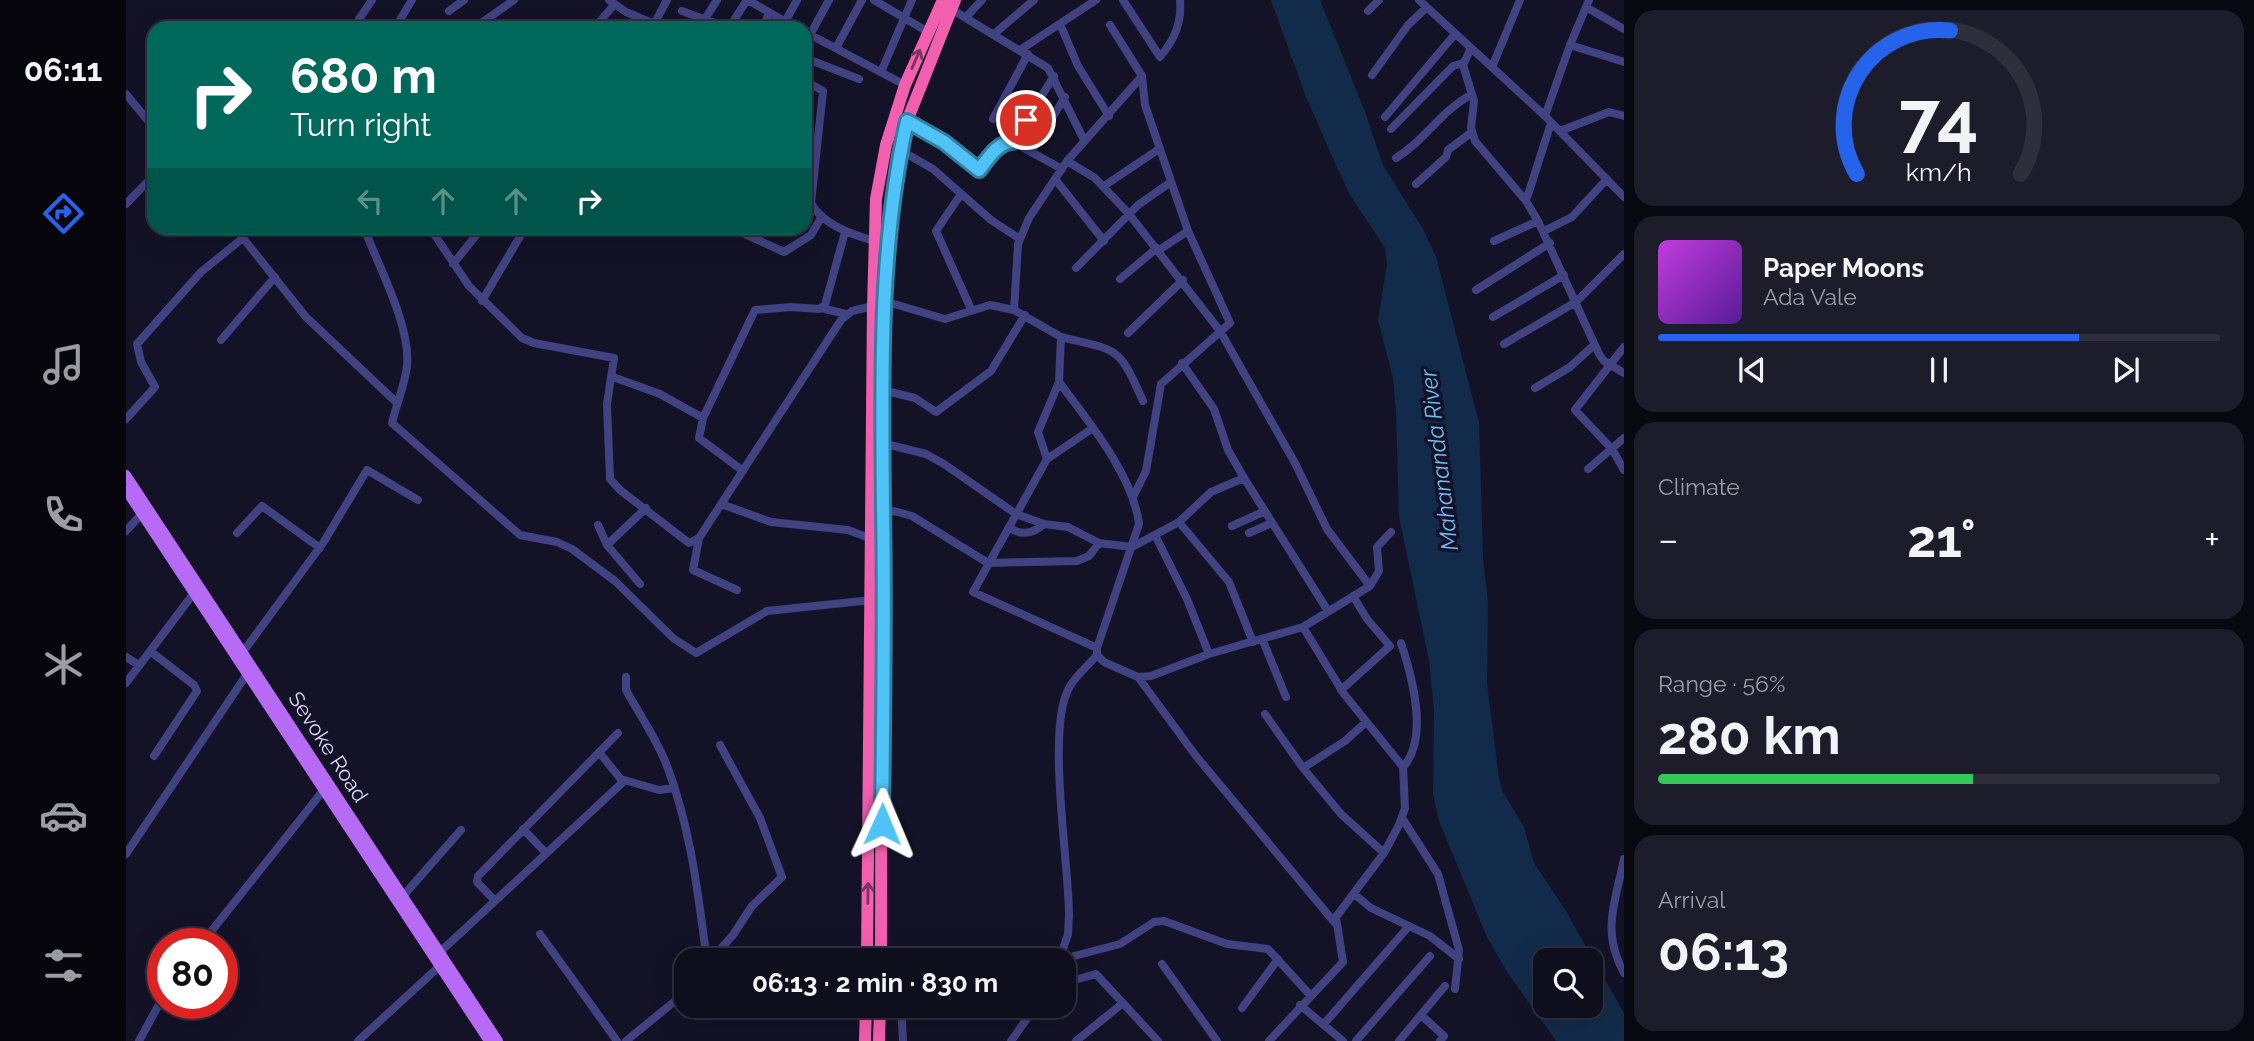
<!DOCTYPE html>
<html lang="en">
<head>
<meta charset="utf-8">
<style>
	body { margin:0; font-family:Raleway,sans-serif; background:#1d1c2a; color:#f1f3f6; height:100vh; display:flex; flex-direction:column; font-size:26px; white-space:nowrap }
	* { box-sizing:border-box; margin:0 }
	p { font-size:23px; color:#9b9ca4 }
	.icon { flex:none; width:38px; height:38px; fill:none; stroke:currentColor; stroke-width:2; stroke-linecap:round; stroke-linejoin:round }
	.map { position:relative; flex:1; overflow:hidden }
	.side { display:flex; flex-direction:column; gap:10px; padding:10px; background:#080810; width:630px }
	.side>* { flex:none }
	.banner { position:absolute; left:21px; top:21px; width:665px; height:214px; border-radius:21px; box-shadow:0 7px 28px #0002,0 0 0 2px #2f2e3b; background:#00695c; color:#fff; overflow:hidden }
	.tools { position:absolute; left:1407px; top:948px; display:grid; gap:14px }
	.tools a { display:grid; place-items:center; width:70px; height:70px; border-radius:14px; background:#0f0e1d; box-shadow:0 7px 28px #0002,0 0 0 2px #2f2e3b; font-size:35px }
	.speed { position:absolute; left:21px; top:928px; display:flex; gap:14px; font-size:35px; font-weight:700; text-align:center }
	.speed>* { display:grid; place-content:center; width:91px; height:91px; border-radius:50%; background:#0f0e1d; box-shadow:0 7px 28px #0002,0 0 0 2px #2f2e3b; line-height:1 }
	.speed .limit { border:10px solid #d22; background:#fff; color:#111 }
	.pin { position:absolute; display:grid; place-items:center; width:60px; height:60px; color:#fff; margin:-30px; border:4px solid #fff; border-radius:50%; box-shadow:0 2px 7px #0007 }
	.me { position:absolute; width:77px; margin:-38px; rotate:1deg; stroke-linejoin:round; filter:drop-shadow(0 0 5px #0008) }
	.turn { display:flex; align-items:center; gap:24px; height:147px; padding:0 28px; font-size:32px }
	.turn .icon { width:91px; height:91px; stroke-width:2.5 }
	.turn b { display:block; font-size:49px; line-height:60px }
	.lanes { display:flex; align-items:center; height:66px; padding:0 28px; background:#0003; justify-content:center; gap:35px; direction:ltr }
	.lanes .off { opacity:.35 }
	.big { font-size:52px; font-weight:700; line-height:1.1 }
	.side .card { flex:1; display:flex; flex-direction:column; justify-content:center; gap:10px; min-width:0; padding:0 24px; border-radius:21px; background:#1d1c2a }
	.side .dial { align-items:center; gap:0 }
	.dial svg { height:182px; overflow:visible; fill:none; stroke:#2f2e3b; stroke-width:7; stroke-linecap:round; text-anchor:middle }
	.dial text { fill:#f1f3f6; stroke:none }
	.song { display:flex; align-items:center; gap:21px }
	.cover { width:84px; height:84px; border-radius:10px; background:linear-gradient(135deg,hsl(290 70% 55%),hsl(270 70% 35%)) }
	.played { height:7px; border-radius:4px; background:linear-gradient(90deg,#2563eb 75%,#2f2e3b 75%) }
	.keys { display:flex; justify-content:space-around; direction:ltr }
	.heat { display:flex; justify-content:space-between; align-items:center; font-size:38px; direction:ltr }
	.charge { height:10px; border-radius:5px; background:linear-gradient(90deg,#34c759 56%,#2f2e3b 0) }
	.trip { position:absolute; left:548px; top:948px; width:402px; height:70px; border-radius:21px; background:#0f0e1d; box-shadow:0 7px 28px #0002,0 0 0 2px #2f2e3b; font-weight:700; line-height:70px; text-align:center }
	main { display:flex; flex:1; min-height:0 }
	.dock { display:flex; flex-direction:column; width:126px; justify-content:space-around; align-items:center; background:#06060c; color:#9b9ca4 }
	.dock .icon { width:49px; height:49px }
	.dock .selected { color:#2563eb }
	.dock b { font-size:32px; color:#f1f3f6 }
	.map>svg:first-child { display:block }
	.water { fill:#132b4a; fill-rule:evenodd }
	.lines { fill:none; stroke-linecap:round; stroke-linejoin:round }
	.minor { stroke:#414282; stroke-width:8 }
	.major { stroke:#b76af3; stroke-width:10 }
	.highway { stroke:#f25faf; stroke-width:12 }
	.oneway { stroke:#783564 }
	.route-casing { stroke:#337fa1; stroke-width:18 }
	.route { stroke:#4fc3f7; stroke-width:12 }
	.labels { text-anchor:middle; stroke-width:7; stroke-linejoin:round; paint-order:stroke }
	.street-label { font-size:21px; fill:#dcdafc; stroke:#141227 }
	.water-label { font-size:23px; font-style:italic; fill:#71bff4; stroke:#141227 }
</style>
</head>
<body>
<main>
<nav class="dock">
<b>06:11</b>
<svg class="icon selected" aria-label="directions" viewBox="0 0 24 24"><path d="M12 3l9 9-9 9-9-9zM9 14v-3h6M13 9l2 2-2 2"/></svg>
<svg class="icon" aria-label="music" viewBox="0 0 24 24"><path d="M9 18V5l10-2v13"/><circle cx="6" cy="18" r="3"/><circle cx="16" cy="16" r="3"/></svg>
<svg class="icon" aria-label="phone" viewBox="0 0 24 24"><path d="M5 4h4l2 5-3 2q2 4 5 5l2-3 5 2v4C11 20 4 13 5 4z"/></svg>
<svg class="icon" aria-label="climate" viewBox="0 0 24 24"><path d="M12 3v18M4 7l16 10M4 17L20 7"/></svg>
<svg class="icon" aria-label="car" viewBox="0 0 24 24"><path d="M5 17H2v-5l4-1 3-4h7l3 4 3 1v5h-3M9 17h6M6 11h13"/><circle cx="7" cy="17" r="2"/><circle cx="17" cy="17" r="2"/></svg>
<svg class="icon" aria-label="filters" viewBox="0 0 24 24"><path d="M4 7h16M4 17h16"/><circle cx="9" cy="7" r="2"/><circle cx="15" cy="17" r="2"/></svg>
</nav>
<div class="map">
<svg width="1498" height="1041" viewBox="0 0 1498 1041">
	<rect width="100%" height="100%" fill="#141227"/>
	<path class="water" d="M 1145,0 L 1194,0 L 1238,109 L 1257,165 L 1297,229 L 1310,257 L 1353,423 L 1357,559 L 1362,602 L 1361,684 L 1373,778 L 1377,792 L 1398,827 L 1408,863 L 1438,908 L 1498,1013 L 1498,1041 L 1430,1041 L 1381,972 L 1361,937 L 1313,821 L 1307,794 L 1308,710 L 1303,660 L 1273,517 L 1270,411 L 1267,378 L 1252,320 L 1261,264 L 1259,248 L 1224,195 L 1209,163 L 1180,97 ZM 1419,961 L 1465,961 L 1465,1006 L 1419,1006 Z"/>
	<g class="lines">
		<path class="minor" d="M 483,0 L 500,12 L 538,28
			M 622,0 L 670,28
			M 748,0 L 802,32
			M 997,0 L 1034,57 C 1049,39 1056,22 1054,0
			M 1293,0 L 1419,116 L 1498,197
			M 1460,7 L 1498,29
			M 825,9 L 922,68 L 958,140
			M 323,11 L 338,0
			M 556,11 L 602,28
			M 1242,11 L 1253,0
			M 840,17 L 856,0
			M 579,19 L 591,0
			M 659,22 L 671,0
			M 528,24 L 541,0
			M 934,24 L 952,66 L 983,116
			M 984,25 L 1016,76 L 1019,105 L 1062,231 L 1104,323 L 1035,384 L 1020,471 L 1007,497
			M 227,28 L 246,0
			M 269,28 L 286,0
			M 348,28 L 388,0
			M 468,28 L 488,5
			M 603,28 L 621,0
			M 636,28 L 643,14
			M 679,32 L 779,85
			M 868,34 L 908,0
			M 684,35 L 703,0
			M 1444,45 L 1463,0
			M 710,48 L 736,0
			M 1345,48 L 1337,65 L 1348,101 L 1345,128 L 1349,141 L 1400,201 L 1412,221 L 1473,354 L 1478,361 L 1498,373
			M 894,50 L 970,0
			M 679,58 L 733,79
			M 1366,67 L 1394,0
			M 755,72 L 786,0
			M 1246,75 L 1282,25 L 1300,8
			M 679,81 L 697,91 L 685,203 C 697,225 725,234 748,241
			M 0,94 L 28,128
			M 1419,116 L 1444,45 L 1498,62
			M 1259,117 L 1329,34
			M 867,119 L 902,54
			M 781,121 L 818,142 L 853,170 L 880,142 L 887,142 L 936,169
			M 1265,129 L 1327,66 L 1337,63
			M 1434,131 L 1483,112 L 1498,116
			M 887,142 L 928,76
			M 774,150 L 807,169 L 865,220 L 894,239
			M 905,152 L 939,97
			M 1270,158 C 1301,139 1312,113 1346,94
			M 941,161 L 969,178 L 1003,214 L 1094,331 L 1169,463 L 1201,529 L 1244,586
			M 929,179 L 978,241
			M 1290,184 L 1320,157 L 1322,150 L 1346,132
			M 978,186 L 1033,149
			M 835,194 L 810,231 L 845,309
			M 1400,201 L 1425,123
			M 0,204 L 28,175
			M 109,228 L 180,317 L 270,402
			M 238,228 C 252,265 285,326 281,366 C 279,385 270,405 266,423 L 394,535 L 431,542 L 446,549 L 489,581 L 547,638 L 570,653 L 641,611 L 746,600
			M 304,228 L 343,286 L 396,338 L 408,343 L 488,358 L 481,404 L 484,479 L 494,490 L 563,543 L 573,538 L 715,320 L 726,311 L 747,306
			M 606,228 L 658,252 L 685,235 L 696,216
			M 1418,231 L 1446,217 L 1481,179
			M 1368,241 L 1412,221
			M 1033,250 L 1062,231
			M 327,264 L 356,228
			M 950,268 L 1012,205 L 1045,182
			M 994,279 L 1031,248
			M 1350,290 L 1424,243
			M 356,301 L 399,228
			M 758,301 L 819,319 L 864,305 L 888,310 L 935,337 L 933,382 C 962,421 1007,475 1013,524 L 971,648 L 971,655 L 978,662 L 1012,677 L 1025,676 L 1083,654 L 1177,627 L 1244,586 L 1253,571 L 1251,547 L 1265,532
			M 695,308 L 720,314
			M 888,310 L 892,244 L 903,218 L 941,161 L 1016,76
			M 1367,317 L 1438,275
			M 1002,333 L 1057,280
			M 935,337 C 993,351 992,345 1017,401
			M 95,340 L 149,277
			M 1378,344 L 1450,302 L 1498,254
			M 1498,347 L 1449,410 L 1486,449 L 1498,470
			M 1056,363 L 1088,409 L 1102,450 L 1118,478 L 1202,611
			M 487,377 L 534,394 L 577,418
			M 933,382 L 912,432 L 921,459 L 847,592 L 971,648
			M 1409,388 L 1444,367 L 1468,345
			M 756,390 L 789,398 L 810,412 L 865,371 L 899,315
			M 0,419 L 29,387 L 15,362 L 11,344 L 75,272 L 117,238
			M 756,443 L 800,454 L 818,464 L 890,514 L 918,524 L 942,527 L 973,543 L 1006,547 L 1053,522 L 1085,492 L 1118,478
			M 921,459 L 967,428
			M 1462,469 L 1498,438
			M 617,471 L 573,438 L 577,418 L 629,310 L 665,307 L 693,309 L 699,305 L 719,232
			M 595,504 L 645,522 L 722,530 L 746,539
			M 753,516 L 768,511 L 786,516 L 862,563 L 951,561 L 963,556 L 973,543
			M 1053,522 L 1103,582 L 1127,642
			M 472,525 L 481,545 L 520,508
			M 1106,526 L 1139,511
			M 883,527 C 894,536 907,534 918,524
			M 0,531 L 19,510
			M 111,533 L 136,506 L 194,548
			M 1123,533 L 1146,523
			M 1030,537 L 1061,599 L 1083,654
			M 573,538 L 567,570 L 611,590
			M 481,545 L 514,584
			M 1137,641 L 1160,697
			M 1275,643 C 1286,676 1303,739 1277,767
			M 24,651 L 68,685 L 71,691 L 28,756
			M 117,652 L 197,543 L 241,470 L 292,500
			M 0,657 L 13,665
			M 500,677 L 500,690 C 513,714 531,739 541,766 C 565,829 572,894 581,961
			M 1012,677 L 1070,756 L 1209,923
			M 0,683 L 68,593
			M 1215,690 L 1264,646 L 1241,619 L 1227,596
			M 1139,714 L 1177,768
			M 1240,722 L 1219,741 L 1177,768 L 1215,814 L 1258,853
			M 498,780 L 533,790 L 549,788
			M 1276,818 L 1312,874 L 1333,950 L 1329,989
			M 397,829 L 420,853
			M 0,854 L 121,674
			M 1498,859 C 1489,904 1475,931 1498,973
			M 1228,894 L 1245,908 L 1304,936 L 1333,959
			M 277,896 L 335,830
			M 369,901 L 497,782 L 473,752
			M 414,934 L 491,1041
			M 76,943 L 200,787
			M 314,952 L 369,901 L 351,882 L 352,876 L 492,733
			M 933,960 L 994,944 L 1028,922 L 1038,921 L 1101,944 L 1142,949 L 1185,996
			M 584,961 L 607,935 L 626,906 L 656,877 L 634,818 L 594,745
			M 933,961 L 942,934 L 943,915 C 943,863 920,729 943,688 C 949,676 962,666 971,655
			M 1036,964 L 1091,1041
			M 938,983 L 970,974 L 1032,1041
			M 1174,1005 L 1217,1041
			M 775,1006 L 777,1041
			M 1116,1008 L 1152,959
			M 1295,1015 L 1318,1036 L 1314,1041
			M 1198,1024 L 1283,926
			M 13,1041 L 37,997
			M 232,1041 L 317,963
			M 500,1041 L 560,992
			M 885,1041 L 910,1006
			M 950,1041 L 997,1003
			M 1143,1041 L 1217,962 L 1210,917 L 1258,853 L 1273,825 L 1279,808 L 1277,767 L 1218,694 L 1177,627
			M 1230,1041 L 1304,956
			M 1273,1041 L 1319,986"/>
		<path class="major" d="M 0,475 L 372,1041
			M 0,490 L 363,1041"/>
		<path class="highway" d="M 741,961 L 747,306 L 750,199 L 760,145 L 779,85 L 817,0
			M 755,961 L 756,390 L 763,213 L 781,121 L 829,0
			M 739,1041 L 740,1006
			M 753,1041 L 754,1006"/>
	</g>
	<defs><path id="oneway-shaft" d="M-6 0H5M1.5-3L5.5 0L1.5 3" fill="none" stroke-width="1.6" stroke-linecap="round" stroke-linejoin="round" transform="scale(1.75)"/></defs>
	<g class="oneway">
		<use href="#oneway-shaft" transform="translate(790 59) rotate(-67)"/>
		<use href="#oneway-shaft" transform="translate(742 893) rotate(-89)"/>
	</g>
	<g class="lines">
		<defs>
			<path id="route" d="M 756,824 C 757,720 759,615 757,511 C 756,380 752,250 781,121 L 818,142 L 853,170 C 862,159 871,142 887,142 L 900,120"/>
		</defs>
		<use href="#route" class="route-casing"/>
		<use href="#route" class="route"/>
	</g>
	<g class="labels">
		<g class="street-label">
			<text transform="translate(202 747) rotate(57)" y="7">Sevoke Road</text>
		</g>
		<g class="water-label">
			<text transform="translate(1313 460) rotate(-97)" y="8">Mahananda River</text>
		</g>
	</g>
</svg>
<div class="tools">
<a><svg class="icon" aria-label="search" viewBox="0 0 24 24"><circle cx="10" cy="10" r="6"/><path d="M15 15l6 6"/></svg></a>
</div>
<div class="speed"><div class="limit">80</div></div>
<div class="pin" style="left:900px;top:120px;background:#d93025"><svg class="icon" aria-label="arrive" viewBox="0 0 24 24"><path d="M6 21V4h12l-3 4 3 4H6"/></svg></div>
<svg class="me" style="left:756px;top:824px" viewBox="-20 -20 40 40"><path d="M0-17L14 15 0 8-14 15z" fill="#4fc3f7" stroke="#fff" stroke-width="4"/></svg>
<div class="trip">06:13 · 2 min · 830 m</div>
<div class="banner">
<div class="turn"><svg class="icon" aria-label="right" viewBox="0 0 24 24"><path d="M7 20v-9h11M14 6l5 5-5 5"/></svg><div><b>680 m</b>Turn right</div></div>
<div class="lanes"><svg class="icon off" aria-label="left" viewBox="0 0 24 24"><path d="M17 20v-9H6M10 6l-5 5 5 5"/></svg><svg class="icon off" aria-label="ahead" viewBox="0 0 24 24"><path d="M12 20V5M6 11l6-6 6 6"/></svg><svg class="icon off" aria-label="ahead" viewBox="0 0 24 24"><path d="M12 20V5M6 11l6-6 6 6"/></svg><svg class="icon" aria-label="right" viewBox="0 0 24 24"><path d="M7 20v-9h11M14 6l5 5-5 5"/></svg></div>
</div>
</div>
<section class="side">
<div class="card dial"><svg viewBox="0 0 100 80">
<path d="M14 69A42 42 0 1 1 86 69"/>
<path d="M14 69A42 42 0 0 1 55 6" stroke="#2563eb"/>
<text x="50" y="56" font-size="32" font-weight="700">74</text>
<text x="50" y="72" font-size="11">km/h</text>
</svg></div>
<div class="card">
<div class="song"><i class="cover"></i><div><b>Paper Moons</b><p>Ada Vale</p></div></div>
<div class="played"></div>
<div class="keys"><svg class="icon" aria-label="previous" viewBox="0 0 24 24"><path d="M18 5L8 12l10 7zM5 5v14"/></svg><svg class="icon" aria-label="pause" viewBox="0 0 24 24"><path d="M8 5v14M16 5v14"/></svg><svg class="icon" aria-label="next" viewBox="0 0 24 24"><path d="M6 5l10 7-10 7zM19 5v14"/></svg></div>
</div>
<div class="card"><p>Climate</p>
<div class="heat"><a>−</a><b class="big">21°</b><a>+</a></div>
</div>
<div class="card"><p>Range · 56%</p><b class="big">280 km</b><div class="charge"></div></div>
<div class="card"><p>Arrival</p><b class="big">06:13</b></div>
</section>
</main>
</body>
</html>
